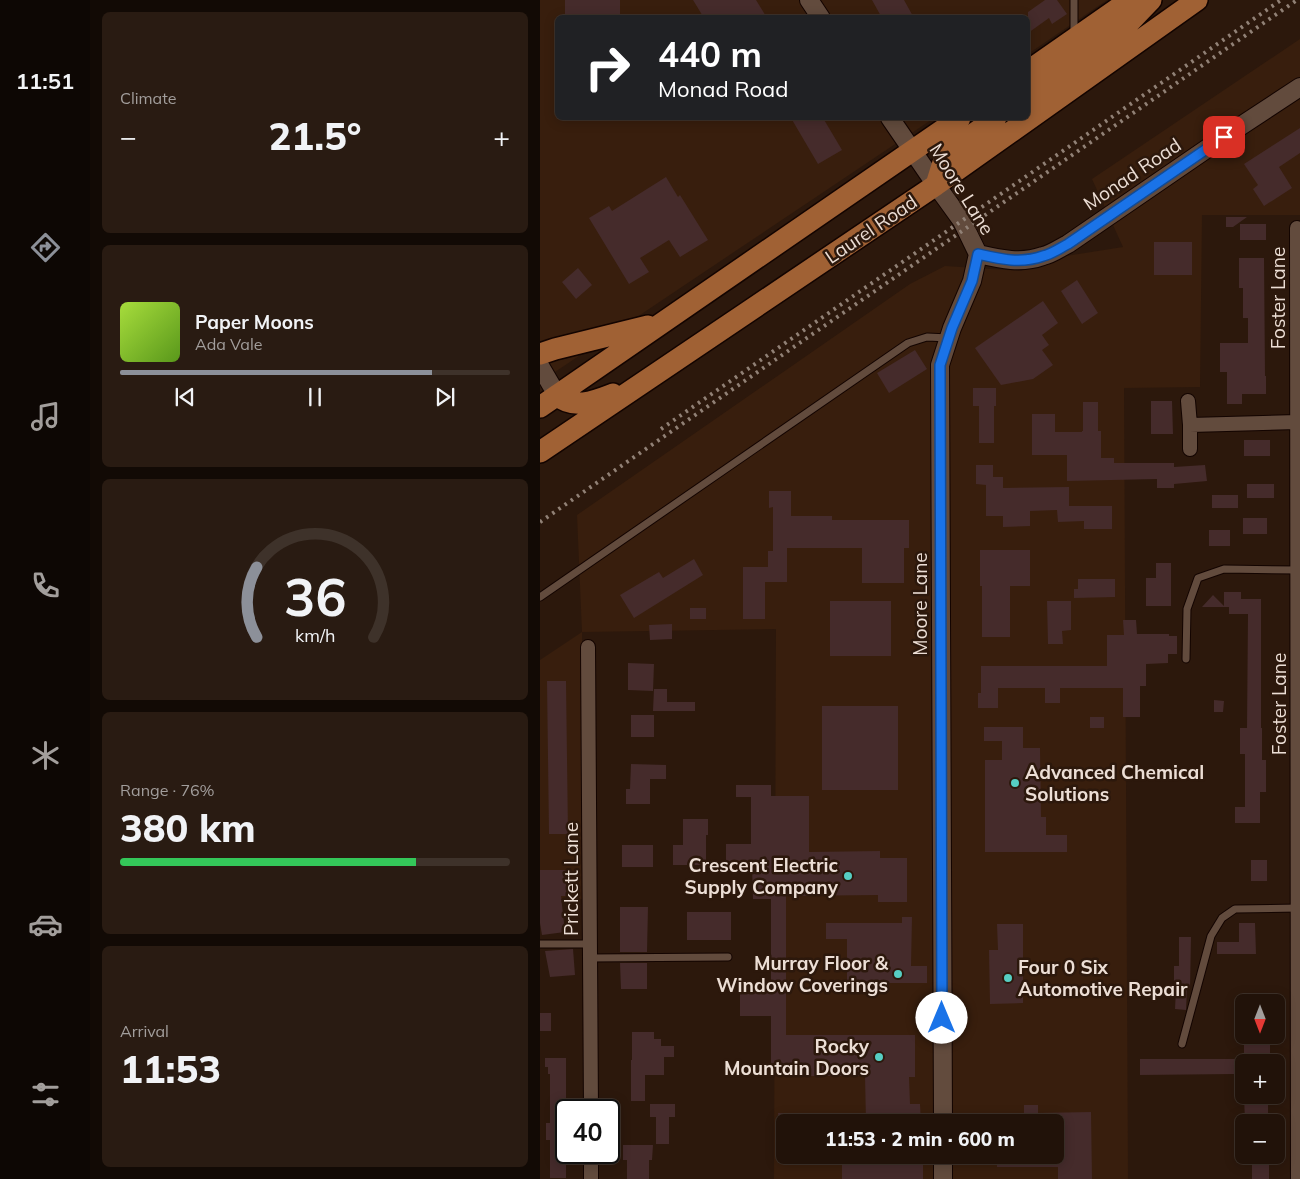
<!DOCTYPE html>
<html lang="en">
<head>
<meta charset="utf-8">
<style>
	body { margin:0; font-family:Mulish,sans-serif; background:#291b12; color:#f1f3f6; height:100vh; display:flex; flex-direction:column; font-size:19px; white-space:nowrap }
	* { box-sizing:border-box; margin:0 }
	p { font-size:16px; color:#a29e9c }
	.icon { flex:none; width:28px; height:28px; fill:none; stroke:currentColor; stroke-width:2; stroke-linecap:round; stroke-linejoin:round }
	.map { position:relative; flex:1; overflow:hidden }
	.sheet { display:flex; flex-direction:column; gap:12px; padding:12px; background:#120a05; width:450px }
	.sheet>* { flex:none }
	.hud { position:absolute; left:15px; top:15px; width:475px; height:105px; border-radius:8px; box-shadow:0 2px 12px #0003,0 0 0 1px #3e322a; background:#202124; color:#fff; overflow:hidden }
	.needle { width:32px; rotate:180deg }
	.tools { position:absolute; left:695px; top:994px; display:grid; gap:10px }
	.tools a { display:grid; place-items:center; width:50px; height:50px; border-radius:8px; background:#211209; box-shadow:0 2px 12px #0003,0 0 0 1px #3e322a; font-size:25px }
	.speed { position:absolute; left:15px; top:1099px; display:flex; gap:10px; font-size:25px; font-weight:700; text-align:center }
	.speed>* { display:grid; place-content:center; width:65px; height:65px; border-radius:50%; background:#211209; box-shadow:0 2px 12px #0003,0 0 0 1px #3e322a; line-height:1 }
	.speed .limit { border:2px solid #111; border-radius:8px; background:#fff; color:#111 }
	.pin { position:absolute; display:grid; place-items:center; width:42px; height:42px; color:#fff; margin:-21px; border-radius:10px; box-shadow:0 2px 8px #0006 }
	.me { position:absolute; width:55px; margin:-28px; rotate:0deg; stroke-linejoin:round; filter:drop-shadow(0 0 4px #0008) }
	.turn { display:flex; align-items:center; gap:18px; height:105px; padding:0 20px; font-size:22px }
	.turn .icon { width:65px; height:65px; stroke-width:2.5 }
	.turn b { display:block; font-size:35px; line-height:42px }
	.big { font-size:38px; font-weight:800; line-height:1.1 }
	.sheet .widget { flex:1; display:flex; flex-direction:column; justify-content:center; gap:8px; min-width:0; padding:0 18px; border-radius:8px; background:#291b12 }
	.sheet .dial { align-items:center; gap:0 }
	.dial svg { height:130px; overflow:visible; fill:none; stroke:#3e322a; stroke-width:7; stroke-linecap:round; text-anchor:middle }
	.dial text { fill:#f1f3f6; stroke:none }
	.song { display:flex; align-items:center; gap:15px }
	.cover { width:60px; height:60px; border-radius:8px; background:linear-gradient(135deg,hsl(80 70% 55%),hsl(90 70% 35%)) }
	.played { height:5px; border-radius:2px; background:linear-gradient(90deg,#8c9099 80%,#3e322a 80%) }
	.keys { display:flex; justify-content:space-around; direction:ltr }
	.heat { display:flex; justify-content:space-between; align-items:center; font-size:28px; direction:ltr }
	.charge { height:8px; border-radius:4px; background:linear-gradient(90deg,#34c759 76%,#3e322a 0) }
	.trip { position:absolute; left:236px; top:1114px; width:288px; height:50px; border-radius:8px; background:#211209; box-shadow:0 2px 12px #0003,0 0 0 1px #3e322a; font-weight:800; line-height:50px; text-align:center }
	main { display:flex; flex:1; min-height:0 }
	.menu { display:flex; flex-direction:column; width:90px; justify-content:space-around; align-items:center; background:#0d0704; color:#a29e9c }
	.menu .icon { width:35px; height:35px }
	.menu .active { color:#8c9099 }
	.menu b { font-size:22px; color:#f1f3f6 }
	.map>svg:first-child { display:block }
	.built { fill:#381e0d; fill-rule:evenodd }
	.building { fill:#452b2b }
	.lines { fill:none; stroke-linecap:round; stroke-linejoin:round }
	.service-casing { stroke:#130400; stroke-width:9 }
	.minor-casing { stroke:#130400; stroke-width:16 }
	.tertiary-casing { stroke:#130400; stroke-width:20 }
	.primary-casing { stroke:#130400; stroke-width:24 }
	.service { stroke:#624b3d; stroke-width:7 }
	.minor { stroke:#624b3d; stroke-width:14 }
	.tertiary { stroke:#624b3d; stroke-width:18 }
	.primary { stroke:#a06134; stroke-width:21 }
	.rail { stroke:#918176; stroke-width:4; stroke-dasharray:2.5 5; stroke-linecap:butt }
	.route-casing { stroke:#114b97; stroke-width:12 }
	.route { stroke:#1a73e8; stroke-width:9 }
	.poi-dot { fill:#56cec3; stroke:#2c180c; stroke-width:2 }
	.labels { text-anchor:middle; stroke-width:5; stroke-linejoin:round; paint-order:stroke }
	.street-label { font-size:19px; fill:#ecded5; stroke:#2c180c }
	.poi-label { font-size:19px; font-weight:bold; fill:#ecded5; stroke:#2c180c; text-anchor:end }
</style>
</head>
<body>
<main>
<nav class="menu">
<b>11:51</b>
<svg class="icon active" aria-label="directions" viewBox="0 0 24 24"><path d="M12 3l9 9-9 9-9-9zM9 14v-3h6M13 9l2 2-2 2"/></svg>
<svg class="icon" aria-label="music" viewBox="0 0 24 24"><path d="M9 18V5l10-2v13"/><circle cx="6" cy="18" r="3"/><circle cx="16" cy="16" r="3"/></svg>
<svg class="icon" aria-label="phone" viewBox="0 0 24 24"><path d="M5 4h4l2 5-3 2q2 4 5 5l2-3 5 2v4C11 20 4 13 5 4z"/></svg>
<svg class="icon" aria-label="climate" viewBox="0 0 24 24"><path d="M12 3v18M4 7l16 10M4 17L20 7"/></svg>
<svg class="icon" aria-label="car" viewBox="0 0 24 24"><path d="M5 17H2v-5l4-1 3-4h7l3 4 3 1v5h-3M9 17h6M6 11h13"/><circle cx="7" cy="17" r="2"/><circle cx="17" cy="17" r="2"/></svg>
<svg class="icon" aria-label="filters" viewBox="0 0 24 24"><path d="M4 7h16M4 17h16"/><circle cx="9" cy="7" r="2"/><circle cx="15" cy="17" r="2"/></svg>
</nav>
<section class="sheet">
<div class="widget"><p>Climate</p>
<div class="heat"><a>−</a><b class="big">21.5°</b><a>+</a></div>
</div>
<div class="widget">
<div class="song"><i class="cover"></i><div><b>Paper Moons</b><p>Ada Vale</p></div></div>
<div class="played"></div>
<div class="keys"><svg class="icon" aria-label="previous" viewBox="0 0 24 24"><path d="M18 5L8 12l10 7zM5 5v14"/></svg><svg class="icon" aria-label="pause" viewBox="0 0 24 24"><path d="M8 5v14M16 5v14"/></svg><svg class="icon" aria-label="next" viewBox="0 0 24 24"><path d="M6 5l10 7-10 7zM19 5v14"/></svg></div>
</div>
<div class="widget dial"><svg viewBox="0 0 100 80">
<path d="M14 69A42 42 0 1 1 86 69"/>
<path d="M14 69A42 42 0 0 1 14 26" stroke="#8c9099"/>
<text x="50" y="56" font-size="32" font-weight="700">36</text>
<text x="50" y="72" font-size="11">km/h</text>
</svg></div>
<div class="widget"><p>Range · 76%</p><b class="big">380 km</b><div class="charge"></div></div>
<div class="widget"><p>Arrival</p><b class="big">11:53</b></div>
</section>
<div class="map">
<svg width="760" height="1179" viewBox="0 0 760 1179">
	<rect width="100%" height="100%" fill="#2c180c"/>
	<path class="built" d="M 0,0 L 567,0 L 488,54 L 488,18 L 18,18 L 18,118 L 394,118 L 0,382 Z
		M 760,39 L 760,215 L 662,215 L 660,387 L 584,388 L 588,1179 L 234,1179 L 236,629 L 42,632 L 42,899 L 0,899 L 0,660 L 42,632 L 37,515 L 370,284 L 405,266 L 481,271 L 526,256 L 583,247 L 552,179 ZM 245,1122 L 515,1122 L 515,1155 L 245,1155 Z"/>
	<path class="building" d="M 25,0 L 80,0 L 80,18 L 25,18 Z
		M 153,0 L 216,0 L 227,18 L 164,18 Z
		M 332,0 L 364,0 L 374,18 L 342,18 Z
		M 505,0 L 517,0 L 527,14 L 512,24 L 509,18 L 488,33 L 488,12 Z
		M 251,118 L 283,118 L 302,150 L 278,164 Z
		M 760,128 L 760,153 L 739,167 L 752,188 L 724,206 L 713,189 L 718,185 L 704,164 Z
		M 126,177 L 138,197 L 140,195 L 168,240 L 140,257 L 129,240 L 100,258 L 109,272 L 89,284 L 49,218 L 69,206 L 72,211 Z
		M 686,217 L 707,217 L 693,227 L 686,227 Z
		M 700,224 L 726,224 L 726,240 L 700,240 Z
		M 614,242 L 652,242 L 652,275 L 614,275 Z
		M 699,258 L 724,258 L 725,376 L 726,376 L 726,394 L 702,394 L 702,404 L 687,404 L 687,372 L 680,372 L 680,343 L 708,343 L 708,318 L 703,318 L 703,288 L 699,288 Z
		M 38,268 L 52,285 L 36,299 L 22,282 Z
		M 537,280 L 558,313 L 542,324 L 521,291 Z
		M 503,301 L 518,323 L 502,335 L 509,345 L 502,350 L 513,365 L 493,379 L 461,385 L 435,348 Z
		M 375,350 L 387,369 L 349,393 L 337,373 Z
		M 433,388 L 456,388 L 456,406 L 454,406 L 454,443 L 439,443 L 439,406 L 433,406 Z
		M 611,401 L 632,401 L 633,434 L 611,434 Z
		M 543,402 L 558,402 L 558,431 L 561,431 L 561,458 L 574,458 L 574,463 L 634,463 L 634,467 L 665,465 L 667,481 L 634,484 L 634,488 L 617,488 L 617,479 L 527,481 L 527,455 L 492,455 L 492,414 L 515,414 L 515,432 L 542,432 L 542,431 L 543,431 Z
		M 704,440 L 730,440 L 730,456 L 704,456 Z
		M 436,465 L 453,465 L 453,477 L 463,477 L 463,488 L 529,487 L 529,506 L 572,506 L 572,529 L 544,529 L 544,521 L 518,522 L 517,510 L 490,511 L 490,526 L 463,527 L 463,516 L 446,516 L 446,485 L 436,484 Z
		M 707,484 L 734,484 L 734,498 L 707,498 Z
		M 229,491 L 251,491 L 251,516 L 292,516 L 292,520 L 369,520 L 369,548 L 364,548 L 364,583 L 322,583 L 322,548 L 247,548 L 247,582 L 225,582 L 225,619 L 203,619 L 203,567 L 228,567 L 228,551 L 233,551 L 233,507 L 229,508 Z
		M 672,495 L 698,495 L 698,508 L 672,508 Z
		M 703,518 L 727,518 L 727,534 L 703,534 Z
		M 669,530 L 690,530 L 690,546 L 669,546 Z
		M 440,550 L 490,550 L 490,586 L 470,586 L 470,637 L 442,637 L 442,586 L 440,586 Z
		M 154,559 L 163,575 L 94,618 L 80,595 L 119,572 L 123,578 Z
		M 616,563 L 631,563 L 631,606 L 606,606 L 606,578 L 616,578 Z
		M 538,579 L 575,579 L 575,597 L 534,598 L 534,589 L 538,589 Z
		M 684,592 L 701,592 L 701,599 L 721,599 L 721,728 L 722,728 L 722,760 L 726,760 L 726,792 L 720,792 L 720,823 L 695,823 L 695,807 L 705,807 L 705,754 L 700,754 L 700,728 L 707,728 L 708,614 L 689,614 L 689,607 L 662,607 L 673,595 L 684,606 Z
		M 290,601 L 351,601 L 351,656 L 290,656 Z
		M 507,601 L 531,601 L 531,630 L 522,631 L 523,644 L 508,644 Z
		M 150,608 L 166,608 L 166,619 L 150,619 Z
		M 583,620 L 596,620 L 597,634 L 629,634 L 629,636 L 637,636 L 637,654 L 628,654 L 628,663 L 606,664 L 606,686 L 600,686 L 600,717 L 583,717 L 583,688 L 520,688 L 520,703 L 505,703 L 505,688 L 458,688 L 458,708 L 438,708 L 438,693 L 441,693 L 441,666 L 567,666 L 567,635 L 584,635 Z
		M 132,624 L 132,639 L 110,640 L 109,625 Z
		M 88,663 L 114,664 L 113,691 L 88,690 Z
		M 7,681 L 26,681 L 28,834 L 9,834 Z
		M 114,689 L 127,689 L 127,702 L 155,702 L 155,711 L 113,711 Z
		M 674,700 L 684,701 L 683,712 L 674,712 Z
		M 282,706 L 358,706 L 358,790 L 282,790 Z
		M 91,715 L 114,715 L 114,737 L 91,737 Z
		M 550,717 L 564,717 L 564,728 L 550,728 Z
		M 444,727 L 483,727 L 483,748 L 500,748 L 501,817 L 506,817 L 506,835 L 527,835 L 527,852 L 445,852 L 445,760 L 462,760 L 462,741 L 444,741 Z
		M 91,764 L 126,765 L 126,779 L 110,779 L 110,804 L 86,804 L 86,789 L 90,789 Z
		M 196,785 L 231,785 L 231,796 L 269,796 L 269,852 L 340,851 L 340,858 L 367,858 L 367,902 L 338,902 L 338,895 L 246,896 L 246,1035 L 375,1035 L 375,1077 L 369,1077 L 370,1104 L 380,1104 L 381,1122 L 326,1122 L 325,1076 L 231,1076 L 231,1016 L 200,1016 L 200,992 L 231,992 L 231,899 L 213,899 L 212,866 L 186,866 L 186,844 L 211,844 L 211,797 L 196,797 Z
		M 143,819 L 168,819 L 168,835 L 166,835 L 166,865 L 133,865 L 133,845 L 143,845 Z
		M 82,845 L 113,845 L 113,867 L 82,867 Z
		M 711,860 L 727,860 L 727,881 L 711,881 Z
		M 0,870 L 27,870 L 27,896 L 21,896 L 25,932 L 2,935 L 0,923 Z
		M 80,907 L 108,907 L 107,952 L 80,952 Z
		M 147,912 L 191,912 L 191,940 L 147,940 Z
		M 362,917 L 372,917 L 371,966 L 387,966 L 387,983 L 307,983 L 307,939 L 286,939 L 286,923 L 362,923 Z
		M 699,923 L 715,923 L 716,954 L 677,954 L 677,942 L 699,942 Z
		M 457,924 L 483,924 L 483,1003 L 450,1004 L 449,950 L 458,950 Z
		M 639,937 L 651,937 L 650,989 L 647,989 L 646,1010 L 635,1009 L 636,989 L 634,989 L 634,966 L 639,966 Z
		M 33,949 L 35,975 L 10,977 L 5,951 Z
		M 80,963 L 107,963 L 107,989 L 81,989 Z
		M 0,1013 L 11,1013 L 11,1031 L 0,1031 Z
		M 92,1032 L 114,1032 L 114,1039 L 121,1039 L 121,1046 L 134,1046 L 134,1057 L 124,1057 L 124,1075 L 105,1075 L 105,1101 L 91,1101 L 91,1060 L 92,1060 Z
		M 704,1043 L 730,1043 L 730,1061 L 704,1061 Z
		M 5,1058 L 26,1058 L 26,1178 L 10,1178 L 10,1140 L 6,1140 L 6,1123 L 10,1123 L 10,1074 L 8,1074 L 8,1067 L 5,1067 Z
		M 600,1059 L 704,1059 L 704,1085 L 694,1085 L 694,1074 L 600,1075 Z
		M 704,1095 L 728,1095 L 728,1122 L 705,1122 Z
		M 110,1104 L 135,1104 L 135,1117 L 129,1117 L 129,1144 L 116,1144 L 116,1117 L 110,1117 Z
		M 484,1105 L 498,1105 L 498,1113 L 551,1112 L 552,1179 L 518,1179 L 518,1167 L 457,1167 L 457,1155 L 515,1155 L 515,1122 L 457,1122 L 457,1113 L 484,1113 Z
		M 238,1113 L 264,1113 L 264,1122 L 239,1122 Z
		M 83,1145 L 113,1145 L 112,1160 L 109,1160 L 109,1179 L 87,1179 L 87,1160 L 83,1160 Z
		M 302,1155 L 383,1156 L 383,1179 L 302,1179 Z
		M 712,1155 L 729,1155 L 729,1179 L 712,1179 Z"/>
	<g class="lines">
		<defs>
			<path id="service" d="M 534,0 L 534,35
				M 0,597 L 368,343 L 387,337 L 409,338
				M 646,659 L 647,609 L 658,578 L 684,569 L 757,570
				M 0,944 L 50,944
				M 50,958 L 188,957
				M 642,1044 L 671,936 L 682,918 L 695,909 L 758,908"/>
			<path id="minor" d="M 757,228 L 758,1179
				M 648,401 L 650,425 L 650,449
				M 650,425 L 757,422
				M 48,647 L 51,1110
				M 51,1152 L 51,1179"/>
			<path id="tertiary" d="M 269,0 L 281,18
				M 350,118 L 396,185 L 422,221 L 438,254 L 432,281 L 412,328 L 400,365 L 403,1122
				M 438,254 C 460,259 481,264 503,256 C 512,254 520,248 528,244 L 684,137 L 760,87
				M 0,366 L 17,395
				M 403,1155 L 403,1179"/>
			<path id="primary" d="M 488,71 L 590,0
				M 488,95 L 587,25 L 611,0
				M 396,185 L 406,153 L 456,118
				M 0,354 L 15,349 L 108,326
				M 17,395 C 33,410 55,401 73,394
				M 0,407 L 420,118
				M 0,452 L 396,185 L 657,0"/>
		</defs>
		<use href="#service" class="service-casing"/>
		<use href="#minor" class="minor-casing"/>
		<use href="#tertiary" class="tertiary-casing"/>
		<use href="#primary" class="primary-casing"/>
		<use href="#service" class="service"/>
		<use href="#minor" class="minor"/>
		<use href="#tertiary" class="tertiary"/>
		<use href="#primary" class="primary"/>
		<path class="rail" d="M 121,429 L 741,0
			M 0,522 L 757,0"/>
	</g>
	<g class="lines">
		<defs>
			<path id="route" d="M 402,1018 L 400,365 L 412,328 L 432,281 L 438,254 C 460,259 481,264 503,256 C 512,254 520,248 528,244 L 684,137"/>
		</defs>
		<use href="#route" class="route-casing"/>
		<use href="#route" class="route"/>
	</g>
	<g class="poi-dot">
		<circle cx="475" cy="783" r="5"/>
		<circle cx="308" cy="876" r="5"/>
		<circle cx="358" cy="974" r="5"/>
		<circle cx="468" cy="978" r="5"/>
		<circle cx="339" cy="1057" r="5"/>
	</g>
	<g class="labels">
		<g class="street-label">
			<text transform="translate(592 174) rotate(-34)" y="7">Monad Road</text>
			<text transform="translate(422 189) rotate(58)" y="7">Moore Lane</text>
			<text transform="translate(331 229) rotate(-34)" y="7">Laurel Road</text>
			<text transform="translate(738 298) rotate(-90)" y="7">Foster Lane</text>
			<text transform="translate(380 604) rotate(-90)" y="7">Moore Lane</text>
			<text transform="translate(739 704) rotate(-90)" y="7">Foster Lane</text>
			<text transform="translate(31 879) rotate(-90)" y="7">Prickett Lane</text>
		</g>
		<g class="poi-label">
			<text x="485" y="779" text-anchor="start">Advanced Chemical<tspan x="485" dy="22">Solutions</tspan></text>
			<text x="298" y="872">Crescent Electric<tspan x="298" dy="22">Supply Company</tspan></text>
			<text x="348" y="970">Murray Floor &amp;<tspan x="348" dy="22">Window Coverings</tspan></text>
			<text x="478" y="974" text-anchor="start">Four 0 Six<tspan x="478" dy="22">Automotive Repair</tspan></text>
			<text x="329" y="1053">Rocky<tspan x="329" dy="22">Mountain Doors</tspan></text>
		</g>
	</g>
</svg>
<div class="tools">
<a><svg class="needle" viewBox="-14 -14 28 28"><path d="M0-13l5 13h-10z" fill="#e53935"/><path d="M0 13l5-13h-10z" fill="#a29e9c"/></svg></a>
<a>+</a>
<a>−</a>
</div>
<div class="speed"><div class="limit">40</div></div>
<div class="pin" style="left:684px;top:137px;background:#d93025"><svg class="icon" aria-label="arrive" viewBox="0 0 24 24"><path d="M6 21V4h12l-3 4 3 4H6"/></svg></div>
<svg class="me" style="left:402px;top:1018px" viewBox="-20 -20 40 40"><circle r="19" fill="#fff"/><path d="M0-13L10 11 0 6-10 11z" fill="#1a73e8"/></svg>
<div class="trip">11:53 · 2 min · 600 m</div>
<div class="hud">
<div class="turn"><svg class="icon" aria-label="right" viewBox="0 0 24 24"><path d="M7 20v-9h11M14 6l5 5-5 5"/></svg><div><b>440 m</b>Monad Road</div></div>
</div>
</div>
</main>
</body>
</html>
